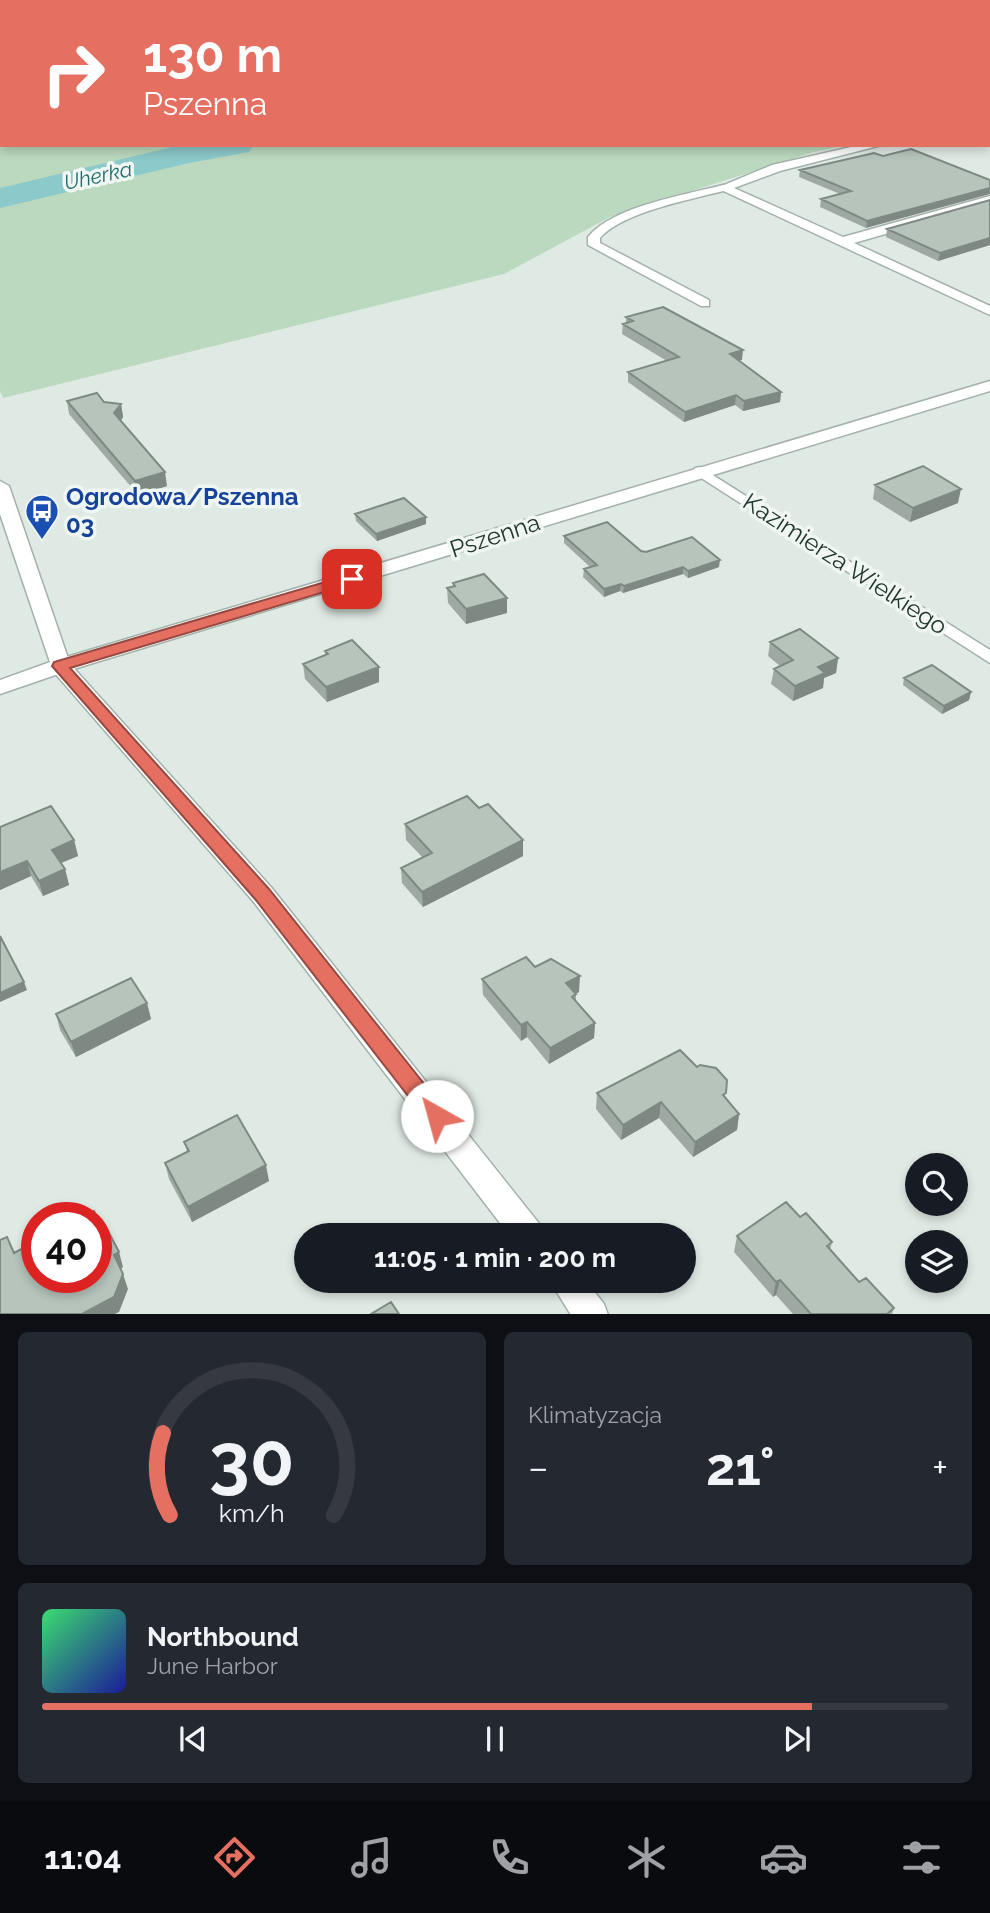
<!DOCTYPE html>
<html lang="pl">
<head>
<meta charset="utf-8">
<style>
	body { margin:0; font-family:Raleway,sans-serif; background:#242831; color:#f1f3f6; height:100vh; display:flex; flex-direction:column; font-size:26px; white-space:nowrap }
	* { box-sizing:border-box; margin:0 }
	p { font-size:23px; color:#9ea1a6 }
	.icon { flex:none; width:38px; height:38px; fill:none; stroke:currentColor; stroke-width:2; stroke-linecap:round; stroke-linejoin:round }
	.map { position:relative; height:1314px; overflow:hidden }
	.panel { display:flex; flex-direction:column; gap:18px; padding:18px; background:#0d0f14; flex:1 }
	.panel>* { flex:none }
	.guide { position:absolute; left:0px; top:0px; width:990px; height:147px; box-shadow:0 4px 10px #0003; background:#e57062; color:#fff; overflow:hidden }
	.fabs { position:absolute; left:905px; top:1153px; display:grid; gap:14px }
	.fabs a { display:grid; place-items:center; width:63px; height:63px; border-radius:50%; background:#171b24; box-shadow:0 4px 10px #0003; font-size:35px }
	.speed { position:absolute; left:21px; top:1202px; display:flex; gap:14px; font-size:35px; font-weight:700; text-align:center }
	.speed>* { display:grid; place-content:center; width:91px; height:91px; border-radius:50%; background:#171b24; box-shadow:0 4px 10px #0003; line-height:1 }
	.speed .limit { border:10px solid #d22; background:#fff; color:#111 }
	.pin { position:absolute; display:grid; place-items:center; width:60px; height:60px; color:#fff; margin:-30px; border-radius:14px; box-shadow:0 4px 10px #0006 }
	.me { position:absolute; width:77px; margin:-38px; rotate:322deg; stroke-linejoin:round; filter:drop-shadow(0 0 5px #0008) }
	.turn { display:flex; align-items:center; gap:24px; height:147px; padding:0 28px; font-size:32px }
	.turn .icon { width:91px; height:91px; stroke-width:2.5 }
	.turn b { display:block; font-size:49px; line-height:60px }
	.big { font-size:52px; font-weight:700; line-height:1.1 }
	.panel .tile { flex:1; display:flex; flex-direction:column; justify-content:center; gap:10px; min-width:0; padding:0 24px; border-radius:10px; background:#242831 }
	.panel .dial { align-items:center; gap:0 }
	.dial svg { height:182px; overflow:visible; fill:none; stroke:#363941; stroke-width:7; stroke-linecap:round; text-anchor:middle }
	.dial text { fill:#f1f3f6; stroke:none }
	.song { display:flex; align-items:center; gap:21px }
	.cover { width:84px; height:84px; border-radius:10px; background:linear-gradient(135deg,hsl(140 70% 55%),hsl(240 70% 35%)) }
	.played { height:7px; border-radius:4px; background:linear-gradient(90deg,#e57062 85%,#363941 85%) }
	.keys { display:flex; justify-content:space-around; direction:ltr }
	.heat { display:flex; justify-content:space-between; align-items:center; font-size:38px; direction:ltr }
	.panel .tiles { flex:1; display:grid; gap:18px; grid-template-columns:1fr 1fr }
	.tile:last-child { grid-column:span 2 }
	.trip { position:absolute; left:294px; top:1223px; width:402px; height:70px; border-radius:35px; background:#171b24; box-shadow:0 4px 10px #0003; font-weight:700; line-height:70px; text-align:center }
	.tabs { display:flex; height:112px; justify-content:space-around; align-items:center; background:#090b0e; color:#9ea1a6 }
	.tabs .icon { width:49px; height:49px }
	.tabs .current { color:#e57062 }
	.tabs b { font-size:32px; color:#f1f3f6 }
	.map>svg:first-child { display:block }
	.green { fill:#bad9be }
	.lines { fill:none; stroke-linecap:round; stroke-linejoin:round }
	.river { fill:#8cc9ca; fill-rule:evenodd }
	.service-casing { stroke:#a3b1aa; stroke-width:3 }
	.minor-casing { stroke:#a3b1aa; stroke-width:3 }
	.tertiary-casing { stroke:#a3b1aa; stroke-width:3 }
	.service { fill:#fff; fill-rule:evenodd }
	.minor { fill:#fff; fill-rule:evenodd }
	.tertiary { fill:#fff; fill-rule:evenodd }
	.wall { fill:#9da9a2 }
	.shaded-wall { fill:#7f8984 }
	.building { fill:#b6c4bc; stroke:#7f8984; stroke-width:2 }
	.route { fill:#e57062; stroke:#954940; stroke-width:2 }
	.labels { text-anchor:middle; stroke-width:7; stroke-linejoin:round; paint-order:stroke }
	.far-water-label { font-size:21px; font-style:italic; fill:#226c6e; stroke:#f0f6f2 }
	.transit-label { font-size:24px; font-weight:bold; fill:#164399; stroke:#f0f6f2; text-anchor:start }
	.street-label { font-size:24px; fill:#22382f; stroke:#f0f6f2 }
</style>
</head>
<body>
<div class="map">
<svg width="990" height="1315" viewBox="0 0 990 1315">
	<rect width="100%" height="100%" fill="#e0eae4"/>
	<path class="green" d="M 522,0 L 990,0 L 990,122 L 989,2 L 514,2 Z
		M 0,59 L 2,145 L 847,145 L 814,152 L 610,217 L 504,274 L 3,398 L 0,391 Z"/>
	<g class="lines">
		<path class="river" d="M 978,0 L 990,0 L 990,9 L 989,2 L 977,2 Z
			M 181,145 L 254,145 L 249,152 L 189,163 L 0,208 L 0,188 Z"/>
		<defs>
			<path id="service" d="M 723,185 L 727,186 L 727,190 C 693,199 622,212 600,238 L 600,243 L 709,300 L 709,306 L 701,306 L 588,245 L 588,237 C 613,206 685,195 723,185 Z
				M 700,467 L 990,650 L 990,663 L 695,474 L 693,471 L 695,468 Z"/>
			<path id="minor" d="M 989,134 L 990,134 L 990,141 L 989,141 Z
				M 860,145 L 882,145 L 780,171 L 734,188 L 843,237 L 990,196 L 990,204 L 854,243 L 990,306 L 990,315 L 717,188 L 772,165 Z
				M 990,381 L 990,391 L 67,671 L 0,694 L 0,680 L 53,661 Z"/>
			<path id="tertiary" d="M 489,0 L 501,0 L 488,2 Z
				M 0,53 L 2,53 L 2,59 L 0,59 Z
				M 0,481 L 9,486 L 70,664 L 271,887 L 541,1226 L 546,1236 L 510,1236 L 253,901 L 53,671 L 0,514 Z
				M 550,1281 L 586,1281 L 604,1304 L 608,1315 L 571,1315 Z"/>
		</defs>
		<use href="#service" class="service-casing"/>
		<use href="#minor" class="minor-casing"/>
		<use href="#tertiary" class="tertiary-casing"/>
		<use href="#service" class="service"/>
		<use href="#minor" class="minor"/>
		<use href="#tertiary" class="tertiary"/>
	</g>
	<path class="wall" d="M 883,156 L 866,228 L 820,207 L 821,199 L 840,194 L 799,177 L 800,170 Z
		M 990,200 L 990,245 L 938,261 L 886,237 L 887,229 Z
		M 626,317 L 742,360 L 739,360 L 781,392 L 780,402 L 743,411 L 735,405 L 684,422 L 628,382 L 628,372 L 667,361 L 622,334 L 623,324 L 626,323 Z
		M 67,401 L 104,402 L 121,404 L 123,417 L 121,421 L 167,486 L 138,495 L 69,414 Z
		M 875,485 L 958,503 L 910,522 L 873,499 Z
		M 355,514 L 426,517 L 426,524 L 377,541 L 356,521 Z
		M 564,536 L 641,551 L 719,567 L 688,578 L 683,574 L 623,593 L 620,591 L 604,597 L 583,577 L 584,569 L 590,567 L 564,543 Z
		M 453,583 L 507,613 L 466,624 L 448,603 L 447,588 L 453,587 Z
		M 770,642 L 838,658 L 836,673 L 824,678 L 823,688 L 793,701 L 771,684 L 774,669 L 780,666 L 768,656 Z
		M 325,651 L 379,667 L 379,682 L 327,702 L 305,679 L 303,664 L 325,655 Z
		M 904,678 L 971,692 L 969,700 L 942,714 L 903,685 Z
		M 479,808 L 523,840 L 523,856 L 423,907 L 402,883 L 401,868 L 422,857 L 406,840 L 405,824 Z
		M 0,827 L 74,840 L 78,856 L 61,863 L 65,869 L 69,885 L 43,896 L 31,876 L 0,890 Z
		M 535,967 L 579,992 L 576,994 L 576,1001 L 595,1023 L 594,1038 L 549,1064 L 527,1037 L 521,1041 L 483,995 L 482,979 Z
		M 147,1003 L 151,1019 L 76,1057 L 60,1030 L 56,1014 Z
		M 697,1067 L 739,1114 L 737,1130 L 693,1157 L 659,1118 L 621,1140 L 596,1109 L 597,1093 Z
		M 184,1142 L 269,1181 L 192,1222 L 169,1179 L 165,1163 L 187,1152 Z
		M 800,1217 L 832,1242 L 830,1250 L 859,1282 L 894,1308 L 892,1314 L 793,1314 L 776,1295 L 773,1297 L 734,1252 L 737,1236 Z"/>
	<path class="shaded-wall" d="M 0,0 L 45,0 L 45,2 L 2,2 L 2,12 L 0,12 Z
		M 990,188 L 990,194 L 866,228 L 867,221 Z
		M 990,238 L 990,245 L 938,261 L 940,253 Z
		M 743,350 L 742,360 L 729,363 L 730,354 Z
		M 781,392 L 780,402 L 743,411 L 744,401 Z
		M 736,395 L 735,405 L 684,422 L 685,412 Z
		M 121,404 L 123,417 L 116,426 L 114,413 Z
		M 165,472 L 167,486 L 138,495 L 135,481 Z
		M 961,489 L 958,503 L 910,522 L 913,508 Z
		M 426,517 L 426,524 L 377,541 L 376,534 Z
		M 720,560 L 719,567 L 688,578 L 688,571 Z
		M 683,567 L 683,574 L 623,593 L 624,586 Z
		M 621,584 L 620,591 L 604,597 L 604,589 Z
		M 507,598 L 507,613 L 466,624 L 466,609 Z
		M 838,658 L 836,673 L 824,678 L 823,688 L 793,701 L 795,686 L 818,667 Z
		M 379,667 L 379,682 L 327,702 L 326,687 Z
		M 971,692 L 969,700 L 942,714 L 944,706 Z
		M 74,840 L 78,856 L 56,865 L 52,850 Z
		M 523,840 L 523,856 L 423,907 L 422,892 Z
		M 27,861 L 31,876 L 0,890 L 0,872 Z
		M 65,869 L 69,885 L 43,896 L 39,881 Z
		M 580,976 L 579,992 L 565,999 L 566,983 Z
		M 24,982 L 27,990 L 0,1002 L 0,993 Z
		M 147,1003 L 151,1019 L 76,1057 L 71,1042 Z
		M 527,1022 L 527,1037 L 521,1041 L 521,1025 Z
		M 595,1023 L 594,1038 L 549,1064 L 550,1048 Z
		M 661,1102 L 659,1118 L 621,1140 L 623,1125 Z
		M 739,1114 L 737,1130 L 693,1157 L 695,1142 Z
		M 266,1165 L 269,1181 L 192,1222 L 188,1207 Z
		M 119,1252 L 123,1267 L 119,1270 L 114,1255 Z
		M 123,1274 L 128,1289 L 119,1312 L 115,1314 L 82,1314 Z
		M 780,1280 L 776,1295 L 773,1297 L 776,1282 Z"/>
	<path class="building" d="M 911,149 L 990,180 L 990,188 L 867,221 L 821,199 L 851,191 L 800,170 L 874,153 L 883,156 Z
		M 990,200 L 990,238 L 940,253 L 887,229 Z
		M 663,307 L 743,350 L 730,354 L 781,392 L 744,401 L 736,395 L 685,412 L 628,372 L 679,357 L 623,324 L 633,321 L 626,317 Z
		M 97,393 L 104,402 L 121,404 L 114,413 L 165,472 L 135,481 L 67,401 Z
		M 923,466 L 961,489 L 913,508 L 875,485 Z
		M 404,498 L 426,517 L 376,534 L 355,514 Z
		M 607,522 L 641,551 L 646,552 L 692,537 L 720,560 L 688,571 L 683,567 L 624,586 L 621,584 L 604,589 L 584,569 L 597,565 L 564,536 Z
		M 484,574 L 507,598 L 466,609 L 447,588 L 455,586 L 453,583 Z
		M 800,629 L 838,658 L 818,667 L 825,673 L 795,686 L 774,669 L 793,660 L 770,642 Z
		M 352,640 L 379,667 L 326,687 L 303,664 L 328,654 L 325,651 Z
		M 932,665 L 971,692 L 944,706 L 904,678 Z
		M 467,796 L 479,808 L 488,804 L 523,840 L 422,892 L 401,868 L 432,853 L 405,824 Z
		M 51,806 L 74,840 L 52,850 L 65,869 L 39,881 L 27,861 L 0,872 L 0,827 Z
		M 0,936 L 24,982 L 0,993 Z
		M 526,957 L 535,967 L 551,959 L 580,976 L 566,983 L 576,994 L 572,997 L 595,1023 L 550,1048 L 527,1022 L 521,1025 L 482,979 Z
		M 131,978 L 147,1003 L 71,1042 L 56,1014 Z
		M 680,1050 L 697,1067 L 700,1065 L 716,1068 L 727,1080 L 726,1093 L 723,1095 L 739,1114 L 695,1142 L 661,1102 L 623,1125 L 597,1093 Z
		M 237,1115 L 266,1165 L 188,1207 L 165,1163 L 189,1151 L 184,1142 Z
		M 786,1202 L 800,1217 L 806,1213 L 832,1242 L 827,1246 L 859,1282 L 866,1278 L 894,1308 L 887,1314 L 888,1314 L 811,1314 L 780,1280 L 776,1282 L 737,1236 Z
		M 94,1211 L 103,1231 L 107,1229 L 119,1252 L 114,1255 L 123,1274 L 114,1297 L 82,1314 L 0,1314 L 0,1240 L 7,1237 L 14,1253 L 37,1241 L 37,1278 L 96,1278 L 96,1218 L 81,1218 Z
		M 391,1302 L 399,1314 L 371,1314 Z"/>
	<path class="route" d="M 352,574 L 360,579 L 358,582 L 70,668 L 269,889 L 445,1110 L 448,1116 L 445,1123 L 437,1126 L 429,1123 L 255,899 L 52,666 L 54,662 Z"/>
	<defs>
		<symbol id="bus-pin" viewBox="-11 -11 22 30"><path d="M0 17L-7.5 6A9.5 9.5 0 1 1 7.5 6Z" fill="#1a4fb4" stroke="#f0f6f2"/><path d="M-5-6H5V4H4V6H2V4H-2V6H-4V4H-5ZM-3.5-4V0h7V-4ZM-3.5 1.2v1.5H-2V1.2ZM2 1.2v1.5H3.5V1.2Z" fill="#fff"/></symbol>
	</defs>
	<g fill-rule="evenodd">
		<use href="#bus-pin" x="23" y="492" width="38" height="52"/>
	</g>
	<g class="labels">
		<g class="far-water-label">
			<text transform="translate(98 176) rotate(-12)" y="7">Uherka</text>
		</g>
		<g class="transit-label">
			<text x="66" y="505">Ogrodowa/Pszenna<tspan x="66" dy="28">03</tspan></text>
		</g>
		<g class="street-label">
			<text transform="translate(495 536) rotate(-18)" y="8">Pszenna</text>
			<text transform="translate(845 564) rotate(33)" y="8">Kazimierza Wielkiego</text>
		</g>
	</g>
</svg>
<div class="fabs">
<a><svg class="icon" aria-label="search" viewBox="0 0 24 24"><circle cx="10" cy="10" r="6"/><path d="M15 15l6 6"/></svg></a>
<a><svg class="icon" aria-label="layers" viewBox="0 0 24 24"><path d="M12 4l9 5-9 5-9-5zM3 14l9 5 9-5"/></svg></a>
</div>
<div class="speed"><div class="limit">40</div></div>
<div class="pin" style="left:352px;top:579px;background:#d93025"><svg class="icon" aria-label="arrive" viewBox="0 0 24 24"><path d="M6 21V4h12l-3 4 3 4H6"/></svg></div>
<svg class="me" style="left:437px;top:1116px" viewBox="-20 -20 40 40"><circle r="19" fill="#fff"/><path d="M0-13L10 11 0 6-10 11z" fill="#e57062"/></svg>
<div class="trip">11:05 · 1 min · 200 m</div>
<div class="guide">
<div class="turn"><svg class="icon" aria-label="right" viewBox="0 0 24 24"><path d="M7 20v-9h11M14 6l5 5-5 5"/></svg><div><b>130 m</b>Pszenna</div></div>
</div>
</div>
<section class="panel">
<div class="tiles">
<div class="tile dial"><svg viewBox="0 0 100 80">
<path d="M14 69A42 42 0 1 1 86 69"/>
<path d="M14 69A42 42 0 0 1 11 33" stroke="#e57062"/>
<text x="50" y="56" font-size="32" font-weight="700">30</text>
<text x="50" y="72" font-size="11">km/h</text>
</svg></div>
<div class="tile"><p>Klimatyzacja</p>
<div class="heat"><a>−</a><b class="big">21°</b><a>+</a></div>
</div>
<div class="tile">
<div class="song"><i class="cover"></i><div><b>Northbound</b><p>June Harbor</p></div></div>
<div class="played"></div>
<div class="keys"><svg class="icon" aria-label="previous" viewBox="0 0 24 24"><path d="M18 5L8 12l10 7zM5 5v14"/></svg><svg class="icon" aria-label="pause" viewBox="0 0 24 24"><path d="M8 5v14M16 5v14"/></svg><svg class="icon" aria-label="next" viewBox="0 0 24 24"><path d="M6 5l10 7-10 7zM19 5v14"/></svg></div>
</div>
</div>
</section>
<nav class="tabs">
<b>11:04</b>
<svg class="icon current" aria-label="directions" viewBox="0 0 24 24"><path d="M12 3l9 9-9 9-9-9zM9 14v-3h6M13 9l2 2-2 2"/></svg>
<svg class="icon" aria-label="music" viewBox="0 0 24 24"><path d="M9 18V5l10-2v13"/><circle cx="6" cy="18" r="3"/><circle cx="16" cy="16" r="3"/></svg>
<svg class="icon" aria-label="phone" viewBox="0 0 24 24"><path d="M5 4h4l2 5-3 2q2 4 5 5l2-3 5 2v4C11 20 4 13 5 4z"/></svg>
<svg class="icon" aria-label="climate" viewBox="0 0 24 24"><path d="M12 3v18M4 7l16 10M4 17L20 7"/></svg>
<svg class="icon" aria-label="car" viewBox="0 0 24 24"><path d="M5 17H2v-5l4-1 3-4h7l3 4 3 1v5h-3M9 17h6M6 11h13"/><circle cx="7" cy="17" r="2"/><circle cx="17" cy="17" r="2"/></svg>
<svg class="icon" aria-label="filters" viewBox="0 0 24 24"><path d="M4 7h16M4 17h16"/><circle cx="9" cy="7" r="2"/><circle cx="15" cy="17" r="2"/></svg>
</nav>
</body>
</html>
